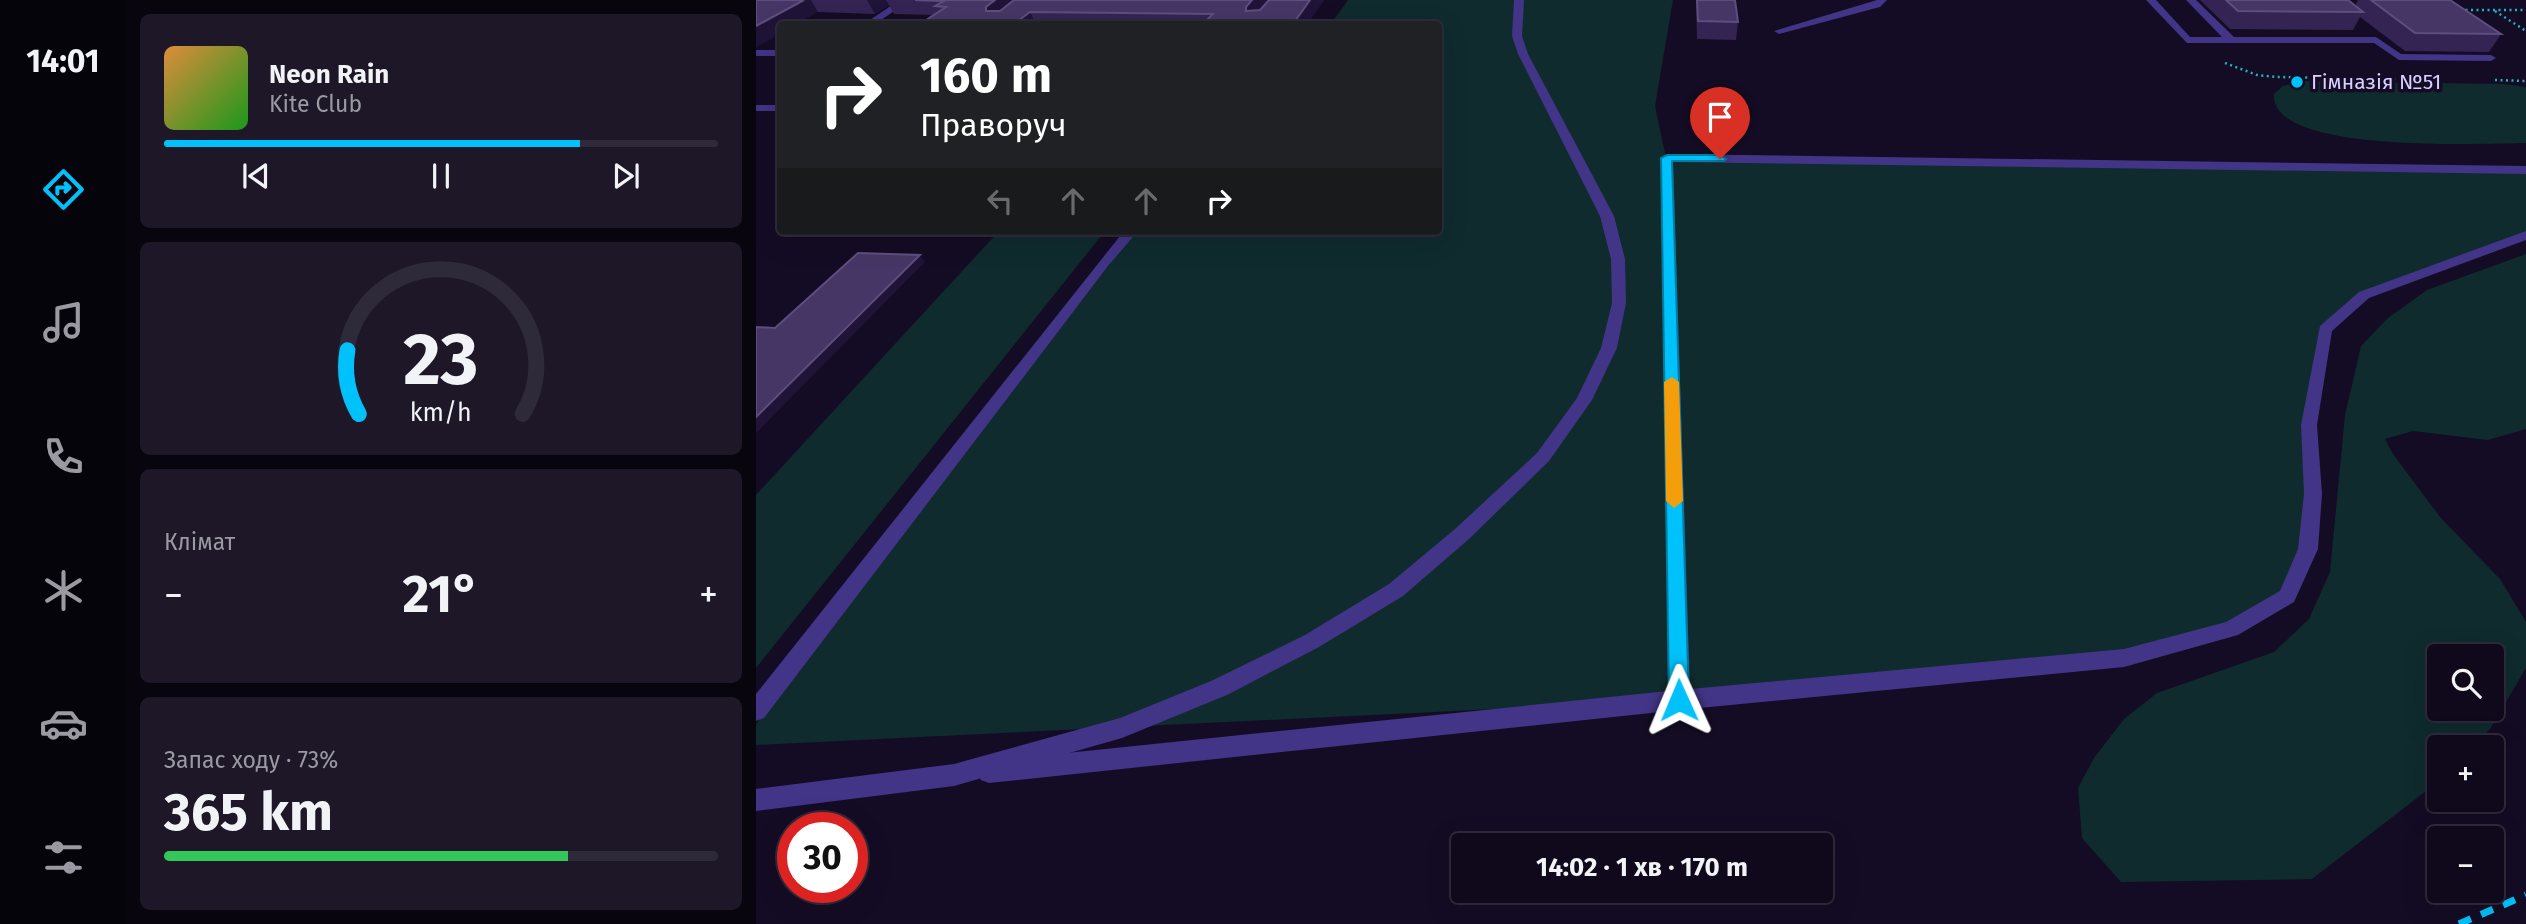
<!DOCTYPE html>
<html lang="uk">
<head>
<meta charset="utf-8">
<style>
	body { margin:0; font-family:"Fira Sans",sans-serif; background:#1d1728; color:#f1f3f6; height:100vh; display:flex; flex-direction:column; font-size:26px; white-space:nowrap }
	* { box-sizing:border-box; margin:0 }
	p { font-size:23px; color:#9b9aa3 }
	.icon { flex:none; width:38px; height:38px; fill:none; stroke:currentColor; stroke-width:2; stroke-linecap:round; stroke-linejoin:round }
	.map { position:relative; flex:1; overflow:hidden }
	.panel { display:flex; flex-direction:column; gap:14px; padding:14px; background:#08050f; width:630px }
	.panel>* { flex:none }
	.banner { position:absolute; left:21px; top:21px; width:665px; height:214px; border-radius:7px; box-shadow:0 7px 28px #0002,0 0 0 2px #2f2a3a; background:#202124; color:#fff; overflow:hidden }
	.controls { position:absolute; left:1671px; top:644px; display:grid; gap:14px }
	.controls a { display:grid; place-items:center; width:77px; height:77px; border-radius:7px; background:#0f091b; box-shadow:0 7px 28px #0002,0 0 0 2px #2f2a3a; font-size:35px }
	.speed { position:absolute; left:21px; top:812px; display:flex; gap:14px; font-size:35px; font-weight:700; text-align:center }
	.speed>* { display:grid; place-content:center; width:91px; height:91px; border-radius:50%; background:#0f091b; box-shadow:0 7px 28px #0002,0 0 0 2px #2f2a3a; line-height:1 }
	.speed .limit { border:10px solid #d22; background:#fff; color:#111 }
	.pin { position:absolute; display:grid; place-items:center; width:60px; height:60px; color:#fff; margin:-72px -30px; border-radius:50% 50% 50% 0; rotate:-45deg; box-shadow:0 0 7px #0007 }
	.pin .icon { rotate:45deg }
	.me { position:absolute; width:77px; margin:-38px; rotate:359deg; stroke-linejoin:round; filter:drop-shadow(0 0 5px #0008) }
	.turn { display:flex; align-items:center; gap:24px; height:147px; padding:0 28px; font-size:32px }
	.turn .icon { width:91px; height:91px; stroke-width:2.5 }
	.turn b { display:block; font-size:49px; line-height:60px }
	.lanes { display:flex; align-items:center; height:66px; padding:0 28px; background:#0003; justify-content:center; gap:35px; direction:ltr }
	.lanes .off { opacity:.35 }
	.big { font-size:52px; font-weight:700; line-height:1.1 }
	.panel .widget { flex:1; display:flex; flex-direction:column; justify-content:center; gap:10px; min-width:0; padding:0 24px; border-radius:10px; background:#1d1728 }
	.panel .dial { align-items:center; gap:0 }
	.dial svg { height:182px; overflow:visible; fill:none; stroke:#2f2a3a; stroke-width:7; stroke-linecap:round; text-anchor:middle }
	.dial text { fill:#f1f3f6; stroke:none }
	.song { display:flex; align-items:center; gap:21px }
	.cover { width:84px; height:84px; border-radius:10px; background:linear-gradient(135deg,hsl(30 70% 55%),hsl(120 70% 35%)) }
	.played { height:7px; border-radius:4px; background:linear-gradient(90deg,#00c1fa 75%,#2f2a3a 75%) }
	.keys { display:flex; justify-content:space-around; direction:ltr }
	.heat { display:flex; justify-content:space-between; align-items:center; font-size:38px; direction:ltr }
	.charge { height:10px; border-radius:5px; background:linear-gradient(90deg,#34c759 73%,#2f2a3a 0) }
	.trip { position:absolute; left:695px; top:833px; width:382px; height:70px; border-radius:7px; background:#0f091b; box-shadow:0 7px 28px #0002,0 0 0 2px #2f2a3a; font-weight:700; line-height:70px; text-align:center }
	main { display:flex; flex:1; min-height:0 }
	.tabs { display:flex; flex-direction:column; width:126px; justify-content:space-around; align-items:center; background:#06040b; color:#9b9aa3 }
	.tabs .icon { width:49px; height:49px }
	.tabs .on { color:#00c1fa }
	.tabs b { font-size:32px; color:#f1f3f6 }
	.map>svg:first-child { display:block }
	.green { fill:#0f2b2e; fill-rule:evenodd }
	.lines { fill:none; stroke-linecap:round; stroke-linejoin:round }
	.path { stroke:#26b2bc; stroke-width:2.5; stroke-dasharray:2 3.5; stroke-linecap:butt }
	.service { fill:#423486; fill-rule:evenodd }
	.minor { fill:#423486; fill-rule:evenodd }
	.tertiary { fill:#423486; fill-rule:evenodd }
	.rail { stroke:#00c1fa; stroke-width:7; stroke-dasharray:13 11; stroke-linecap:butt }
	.wall { fill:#342453 }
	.shaded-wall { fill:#1f1338 }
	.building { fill:#463665; stroke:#5d4e7e; stroke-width:2 }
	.route { fill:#00c1fa; stroke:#007da2; stroke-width:2 }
	.slow { fill:#f59e0b }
	.poi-dot { fill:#00c1fa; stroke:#140c24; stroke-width:2.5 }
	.labels { text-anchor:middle; stroke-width:7; stroke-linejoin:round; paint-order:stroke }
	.far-poi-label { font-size:21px; fill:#dbcfff; stroke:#140c24; text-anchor:start }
</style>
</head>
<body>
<main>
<nav class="tabs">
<b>14:01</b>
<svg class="icon on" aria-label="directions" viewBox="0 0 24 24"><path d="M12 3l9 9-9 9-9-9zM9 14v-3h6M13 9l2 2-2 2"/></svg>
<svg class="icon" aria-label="music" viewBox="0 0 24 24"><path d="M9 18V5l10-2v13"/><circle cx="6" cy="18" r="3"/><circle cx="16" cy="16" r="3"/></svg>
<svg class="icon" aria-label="phone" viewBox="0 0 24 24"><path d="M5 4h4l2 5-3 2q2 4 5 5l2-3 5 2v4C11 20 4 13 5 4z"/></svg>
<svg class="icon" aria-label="climate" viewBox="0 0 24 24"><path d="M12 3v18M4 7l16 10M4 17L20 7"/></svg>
<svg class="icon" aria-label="car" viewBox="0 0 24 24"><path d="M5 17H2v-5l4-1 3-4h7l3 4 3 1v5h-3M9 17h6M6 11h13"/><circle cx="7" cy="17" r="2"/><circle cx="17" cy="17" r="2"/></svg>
<svg class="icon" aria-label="filters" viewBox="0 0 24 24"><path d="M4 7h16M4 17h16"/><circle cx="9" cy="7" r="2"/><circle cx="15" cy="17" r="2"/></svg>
</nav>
<section class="panel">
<div class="widget">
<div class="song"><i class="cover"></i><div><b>Neon Rain</b><p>Kite Club</p></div></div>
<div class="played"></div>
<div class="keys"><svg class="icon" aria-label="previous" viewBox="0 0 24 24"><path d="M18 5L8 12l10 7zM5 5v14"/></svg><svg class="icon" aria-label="pause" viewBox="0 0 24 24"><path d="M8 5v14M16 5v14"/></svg><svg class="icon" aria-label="next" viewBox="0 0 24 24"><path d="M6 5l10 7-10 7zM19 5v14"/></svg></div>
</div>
<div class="widget dial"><svg viewBox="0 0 100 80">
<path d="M14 69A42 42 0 1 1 86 69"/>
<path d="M14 69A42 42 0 0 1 9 41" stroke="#00c1fa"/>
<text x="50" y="56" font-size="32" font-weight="700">23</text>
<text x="50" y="72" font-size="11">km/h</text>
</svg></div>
<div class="widget"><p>Клімат</p>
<div class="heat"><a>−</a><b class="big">21°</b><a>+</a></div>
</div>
<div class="widget"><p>Запас ходу · 73%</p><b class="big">365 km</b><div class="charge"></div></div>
</section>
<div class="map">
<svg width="1770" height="924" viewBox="0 0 1770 924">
	<rect width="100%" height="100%" fill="#140c24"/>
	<path class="green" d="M 592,0 L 917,0 L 899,106 L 910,158 L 1770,170 L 1770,235 L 1608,295 L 1569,329 L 1553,425 L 1557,494 L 1531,596 L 1475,629 L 1368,658 L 923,700 L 0,745 L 0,724 L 379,231 L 682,231 L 682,24 L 575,24 Z
		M 1546,81 L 1747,84 L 1770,87 L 1770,143 C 1732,143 1513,155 1518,94 L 1527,86 Z
		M 243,231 L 349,231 L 0,668 L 0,495 Z
		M 1770,254 L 1770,429 L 1732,440 L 1657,431 L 1629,439 L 1637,454 L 1684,517 L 1744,579 L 1770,622 L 1770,668 L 1734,729 L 1716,747 L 1684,747 L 1683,781 L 1556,879 L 1365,882 L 1326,838 L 1322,788 L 1338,758 L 1368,719 L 1401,693 L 1518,652 L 1553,619 L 1574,572 L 1589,415 L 1605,346 L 1632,318 L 1671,290 ZM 1736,656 L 1736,709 L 1684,709 L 1684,656 Z"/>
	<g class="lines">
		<path class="path" d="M 1704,10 L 1770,10
			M 1739,11 L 1770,31
			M 1469,63 L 1501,75 L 1520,77 L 1640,79
			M 1739,80 L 1770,81"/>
		<path class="service" d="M 1121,0 L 1131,0 L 1124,7 L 1023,34 L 1018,31 Z
			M 1390,0 L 1400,0 L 1434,37 L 1466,37 L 1430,0 L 1440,0 L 1478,37 L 1620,37 L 1645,54 L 1735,55 L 1740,58 L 1735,61 L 1643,60 L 1618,43 L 1431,43 Z
			M 142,1 L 150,3 L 119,24 L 108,24 Z
			M 368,231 L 382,231 L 352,266 L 8,718 L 0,721 L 0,694 Z"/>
		<path class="minor" d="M 0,50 L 24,50 L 24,56 L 0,56 Z
			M 0,105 L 24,105 L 24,111 L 0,111 Z
			M 911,154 L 1770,166 L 1770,174 L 917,162 L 934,689 L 1368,649 L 1470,622 L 1524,591 L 1542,549 L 1548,494 L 1545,425 L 1564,326 L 1603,292 L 1770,231 L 1770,240 L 1613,298 L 1576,331 L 1561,425 L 1566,494 L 1562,549 L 1538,602 L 1482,635 L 1368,667 L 923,710 L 233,783 L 225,780 L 222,772 L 225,764 L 233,761 L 912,691 L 905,158 Z"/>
		<path class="tertiary" d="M 758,0 L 768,0 L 766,36 L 772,54 L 858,216 L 869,259 L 870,303 L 861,348 L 836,400 L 793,461 L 713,539 L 647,596 L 563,647 L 471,695 L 366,738 L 198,786 L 0,811 L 0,789 L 198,764 L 364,718 L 455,681 L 549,635 L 633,584 L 699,529 L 781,453 L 821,398 L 845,348 L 856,303 L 855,259 L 844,216 L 762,54 L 756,36 Z"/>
		<path class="rail" d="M 1703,924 L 1770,895"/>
	</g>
	<path class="wall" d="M 0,0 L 512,0 L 503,11 L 513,0 L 568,0 L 551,24 L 164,24 L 178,15 L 138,14 L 133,5 L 119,14 L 62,12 Z
		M 940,0 L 979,0 L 982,22 L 980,40 L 941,39 Z
		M 1444,0 L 1592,0 L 1599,6 L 1602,0 L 1694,0 L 1745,34 L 1733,52 L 1649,51 L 1604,17 L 1597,30 L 1474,29 Z"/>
	<path class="shaded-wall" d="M 48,0 L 55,0 L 62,12 L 40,24 L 24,24 L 24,34 L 0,47 L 0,26 Z
		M 111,0 L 130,0 L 133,5 L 119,14 Z
		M 239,0 L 265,0 L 237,22 L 230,11 L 230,7 Z
		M 496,0 L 512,0 L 494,22 L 490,7 Z
		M 554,0 L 568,0 L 551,24 L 537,24 Z
		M 274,12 L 280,24 L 258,24 Z
		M 164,255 L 169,262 L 0,433 L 0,417 Z"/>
	<path class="building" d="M 0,0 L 48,0 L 0,26 Z
		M 159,0 L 239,0 L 230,7 L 230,11 L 244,11 L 258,0 L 496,0 L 490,7 L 490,11 L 504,10 L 513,0 L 554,0 L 537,24 L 447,24 L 457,14 L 274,12 L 258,24 L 164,24 L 190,7 L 179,6 L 188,1 Z
		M 941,0 L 979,0 L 982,22 L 942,21 Z
		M 1470,0 L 1592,0 L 1607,12 L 1482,11 Z
		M 1615,0 L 1694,0 L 1745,34 L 1659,33 Z
		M 102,253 L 164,255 L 0,417 L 0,327 L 19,328 Z"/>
	<path class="route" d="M 964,155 L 970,159 L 968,161 L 916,161 L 933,700 L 930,706 L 923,709 L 916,706 L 913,700 L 905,158 L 911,155 Z"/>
	<path class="slow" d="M 916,377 L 923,382 L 927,501 L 918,508 L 910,501 L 908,382 Z"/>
	<circle class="poi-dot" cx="1541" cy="82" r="7"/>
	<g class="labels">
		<g class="far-poi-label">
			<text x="1555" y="89">Гімназія №51</text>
		</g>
	</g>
</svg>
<div class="controls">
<a><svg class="icon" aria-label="search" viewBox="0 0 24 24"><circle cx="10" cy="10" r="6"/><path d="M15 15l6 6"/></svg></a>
<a>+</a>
<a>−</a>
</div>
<div class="speed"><div class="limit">30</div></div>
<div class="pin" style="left:964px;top:159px;background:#d93025"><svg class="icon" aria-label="arrive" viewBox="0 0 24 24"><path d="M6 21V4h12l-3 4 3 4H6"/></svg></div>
<svg class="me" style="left:923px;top:700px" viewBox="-20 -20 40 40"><path d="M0-17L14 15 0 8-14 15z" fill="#00c1fa" stroke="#fff" stroke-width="4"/></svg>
<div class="trip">14:02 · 1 хв · 170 m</div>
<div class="banner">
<div class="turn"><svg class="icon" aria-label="right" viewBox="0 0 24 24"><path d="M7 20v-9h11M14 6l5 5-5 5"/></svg><div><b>160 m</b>Праворуч</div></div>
<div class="lanes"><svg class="icon off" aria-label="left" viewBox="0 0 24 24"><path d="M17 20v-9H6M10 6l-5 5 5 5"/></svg><svg class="icon off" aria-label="ahead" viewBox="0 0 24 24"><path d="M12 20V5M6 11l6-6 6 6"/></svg><svg class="icon off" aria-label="ahead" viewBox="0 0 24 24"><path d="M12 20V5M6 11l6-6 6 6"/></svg><svg class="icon" aria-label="right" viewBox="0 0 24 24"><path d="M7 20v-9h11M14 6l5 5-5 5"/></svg></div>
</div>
</div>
</main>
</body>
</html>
